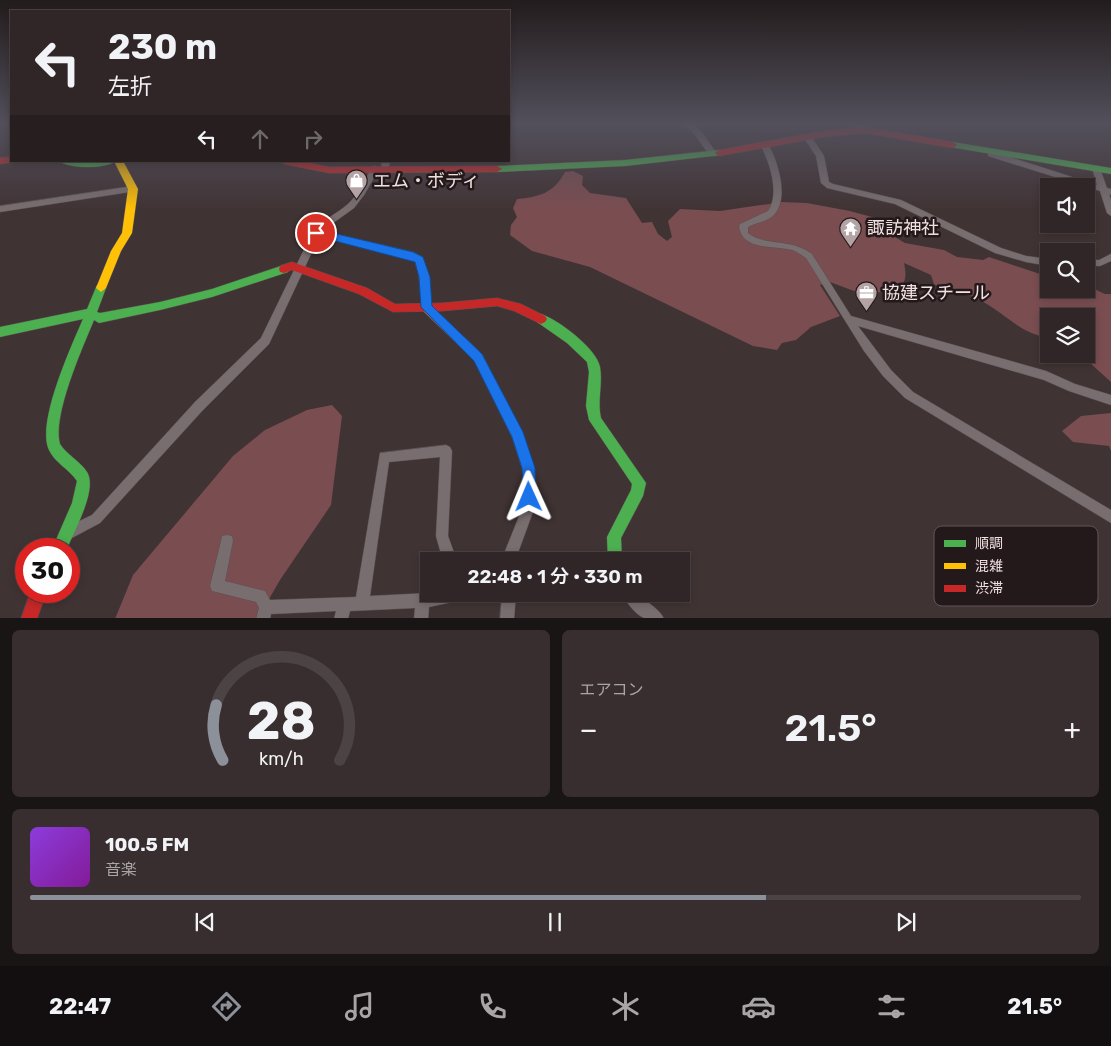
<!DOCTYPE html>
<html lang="ja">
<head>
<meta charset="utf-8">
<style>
	body { margin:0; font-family:Rubik,"Noto Sans JP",sans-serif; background:#382e2f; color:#f1f3f6; height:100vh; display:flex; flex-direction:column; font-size:19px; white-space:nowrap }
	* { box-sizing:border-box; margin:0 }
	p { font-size:16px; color:#a8a5a7 }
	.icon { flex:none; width:28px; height:28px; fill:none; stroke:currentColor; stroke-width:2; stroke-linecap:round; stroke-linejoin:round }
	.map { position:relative; height:618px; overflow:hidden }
	.sheet { display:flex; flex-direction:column; gap:12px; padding:12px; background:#1a1515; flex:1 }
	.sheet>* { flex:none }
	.banner { position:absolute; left:10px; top:10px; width:500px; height:152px; border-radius:0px; box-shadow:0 2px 8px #0003,0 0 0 1px #4b4344; background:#302627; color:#f1f3f6; overflow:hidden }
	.controls { position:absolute; left:1040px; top:178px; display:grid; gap:10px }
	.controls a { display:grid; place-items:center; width:55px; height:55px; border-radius:0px; background:#302627; box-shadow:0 2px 8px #0003,0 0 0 1px #4b4344; font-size:25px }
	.speed { position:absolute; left:15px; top:538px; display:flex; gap:10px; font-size:25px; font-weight:700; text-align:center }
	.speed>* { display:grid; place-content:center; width:65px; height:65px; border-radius:50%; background:#302627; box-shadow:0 2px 8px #0003,0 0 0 1px #4b4344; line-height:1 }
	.speed .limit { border:8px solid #d22; background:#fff; color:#111 }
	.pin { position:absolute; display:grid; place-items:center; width:42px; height:42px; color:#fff; margin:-21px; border:2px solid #fff; border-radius:50%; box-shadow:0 1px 5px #0007 }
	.me { position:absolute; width:55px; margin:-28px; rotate:359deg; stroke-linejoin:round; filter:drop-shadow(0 0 4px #0008) }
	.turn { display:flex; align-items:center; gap:18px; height:105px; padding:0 15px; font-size:22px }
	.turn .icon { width:65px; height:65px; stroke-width:2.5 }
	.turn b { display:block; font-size:35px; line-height:42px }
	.lanes { display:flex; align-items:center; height:48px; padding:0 15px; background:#0003; justify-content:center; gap:25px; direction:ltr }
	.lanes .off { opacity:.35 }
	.big { font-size:38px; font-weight:600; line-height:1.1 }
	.sheet .widget { flex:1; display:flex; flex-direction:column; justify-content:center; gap:8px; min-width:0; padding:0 18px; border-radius:8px; background:#382e2f }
	.sheet .dial { align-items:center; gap:0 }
	.dial svg { height:130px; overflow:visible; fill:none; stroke:#4b4344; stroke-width:7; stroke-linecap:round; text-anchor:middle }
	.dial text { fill:#f1f3f6; stroke:none }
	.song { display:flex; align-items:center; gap:15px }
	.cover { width:60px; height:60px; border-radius:8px; background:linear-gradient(135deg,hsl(270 70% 55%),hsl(290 70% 35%)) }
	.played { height:5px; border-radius:2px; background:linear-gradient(90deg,#8c9099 70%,#4b4344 70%) }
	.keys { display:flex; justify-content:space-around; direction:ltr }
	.heat { display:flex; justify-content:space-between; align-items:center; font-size:28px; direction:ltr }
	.sheet .tiles { flex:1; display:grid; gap:12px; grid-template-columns:1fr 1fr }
	.widget:last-child { grid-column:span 2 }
	.trip { position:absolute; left:420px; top:552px; width:270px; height:50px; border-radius:0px; background:#302627; box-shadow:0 2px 8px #0003,0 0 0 1px #4b4344; font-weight:600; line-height:50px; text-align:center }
	.menu { display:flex; height:80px; justify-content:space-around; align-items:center; background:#130f10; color:#a8a5a7 }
	.menu .icon { width:35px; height:35px }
	.menu .current { color:#8c9099 }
	.menu b { font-size:22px; color:#f1f3f6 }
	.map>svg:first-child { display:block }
	.forest { fill:#7a4d51 }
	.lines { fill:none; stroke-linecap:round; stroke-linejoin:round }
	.street-casing { stroke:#5b4f50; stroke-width:1 }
	.fast-casing { stroke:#5b4f50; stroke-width:1 }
	.slow-casing { stroke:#5b4f50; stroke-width:1 }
	.jam-casing { stroke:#5b4f50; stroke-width:1 }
	.street { fill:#786e6f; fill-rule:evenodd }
	.fast { fill:#4caf50; fill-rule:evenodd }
	.slow { fill:#ffc107; fill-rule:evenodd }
	.jam { fill:#c62828; fill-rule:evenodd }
	.route { fill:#1a73e8; stroke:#114b97 }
	.labels { text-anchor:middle; stroke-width:5; stroke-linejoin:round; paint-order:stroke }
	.poi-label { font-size:18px; fill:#f1e0e1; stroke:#24191a; text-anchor:start }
	.key { fill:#24191a; stroke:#625556; stroke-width:1 }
	.key-label { font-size:14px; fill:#f1e0e1 }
</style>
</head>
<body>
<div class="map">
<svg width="1111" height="619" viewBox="0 0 1111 619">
	<rect width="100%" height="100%" fill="#403334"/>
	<path class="forest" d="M 573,171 L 583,176 L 582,185 L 590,193 L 626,198 L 642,223 L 652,222 L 658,234 L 667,241 L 672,237 L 668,221 L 680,209 L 720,211 L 782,202 L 807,203 L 850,211 L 890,222 L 893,236 L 905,243 L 944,250 L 957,257 L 983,260 L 989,257 L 1049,277 L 1049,289 L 1086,289 L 1086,285 L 1105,294 L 1111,294 L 1111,382 L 1080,354 L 1086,354 L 1086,316 L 1049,316 L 1049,340 C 1040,335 1028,333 1020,327 C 999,314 977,290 950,295 L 934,284 L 931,275 L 904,263 C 907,277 906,282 896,293 L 854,291 L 830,282 L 820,285 L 840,316 L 811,327 L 796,340 L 782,343 L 777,350 L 753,346 L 590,267 L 532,251 L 510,235 L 511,225 L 517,217 L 513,208 L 517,199 C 539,197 554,193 565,172 Z
		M 332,405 L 342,416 L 331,505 L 280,580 L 258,618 L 115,619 L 133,575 L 233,456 L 265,430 L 307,410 Z
		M 1111,413 L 1111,451 L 1109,446 L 1073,442 L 1062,431 L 1081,416 Z"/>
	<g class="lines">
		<defs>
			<path id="street" d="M 683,123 L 692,123 L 701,131 L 717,154 L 716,156 L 710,156 L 695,135 Z
				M 852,123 L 861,123 L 869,130 L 865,132 Z
				M 805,136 L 811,136 L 824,156 L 829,182 L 833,184 L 901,200 L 1001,248 L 1026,256 L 1049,259 L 1049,266 L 1026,262 L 995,253 L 895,204 L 827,188 L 821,183 L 816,156 L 804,138 Z
				M 762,144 L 768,144 C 778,161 790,200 773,216 C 766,222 755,223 748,227 L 748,233 C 763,246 792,238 812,254 L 851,316 L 1046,371 L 1075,384 L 1111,395 L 1111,405 L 1069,391 L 1044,380 L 858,326 L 891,370 L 913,392 L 1111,510 L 1111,523 L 905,398 L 883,376 L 864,351 L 806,258 C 801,255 798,252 792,250 C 773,245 742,251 739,226 L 740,224 L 768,211 C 780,193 770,164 761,146 Z
				M 991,151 L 1097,185 L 1092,168 L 1093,166 L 1099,166 L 1107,188 L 1111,189 L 1111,195 L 1109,194 L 1111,200 L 1111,216 L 1107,213 L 1100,191 L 988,156 L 988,152 Z
				M 382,161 L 390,161 L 388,171 L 382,171 L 381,169 Z
				M 375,166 L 379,169 L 364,195 L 354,208 L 322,231 L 413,252 L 422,257 L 429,277 L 431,306 L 482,354 L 524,436 L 534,468 L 536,484 L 534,509 L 515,561 L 501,561 L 522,509 L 524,484 L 522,468 L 512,437 L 474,360 L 422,310 L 419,277 L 415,261 L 410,258 L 319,237 L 269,344 L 203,410 L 100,523 L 68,540 L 63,539 L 62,534 L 63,529 L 92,515 L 195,402 L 261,338 L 313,231 C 323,219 337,214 348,204 C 359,194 365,180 372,167 Z
				M 133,186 L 136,187 L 136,191 L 0,212 L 0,206 Z
				M 1111,254 L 1111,261 L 1100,266 L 1086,266 L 1086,260 L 1099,260 Z
				M 446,445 L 450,447 L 452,451 L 448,536 L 457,561 L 443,561 L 436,536 L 440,457 L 389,462 L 370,596 L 429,593 L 469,594 L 467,599 L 429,607 L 428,619 L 414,619 L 415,608 L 350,611 L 348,619 L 334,619 L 336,611 L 271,614 L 270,619 L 256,619 L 259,608 L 256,602 L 212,591 L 210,586 L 221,541 L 222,536 L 227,535 L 232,536 L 233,541 L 225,581 L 265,591 L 270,600 L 356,597 L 380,453 Z
				M 502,594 L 516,594 L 514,619 L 500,619 Z
				M 622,594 L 638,594 C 646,602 660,609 664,619 C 658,619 649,619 644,618 C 635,614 626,602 622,594 Z"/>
			<path id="fast" d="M 953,142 L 1111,168 L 1111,174 L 950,147 L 949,145 Z
				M 719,150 L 723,153 L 722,155 L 625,166 L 497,172 L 492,169 L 497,166 L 625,160 Z
				M 59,161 L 116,161 C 106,169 69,169 59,161 Z
				M 284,265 L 288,266 L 289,269 L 288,272 L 212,297 L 160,310 L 99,323 L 94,320 C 82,349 52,416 60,444 C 67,455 80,461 87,472 C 98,489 74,531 67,549 L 52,549 L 72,503 L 77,481 C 69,469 55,463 49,450 C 36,423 71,347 83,319 L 0,337 L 0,327 L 87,309 L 97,285 L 101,284 L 106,288 L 97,312 L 100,313 L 160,302 L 212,289 Z
				M 541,314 C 559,320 597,349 600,367 C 603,384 597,401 601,418 L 646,483 L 643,496 L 621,538 L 622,561 L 608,561 L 607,537 L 631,490 L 632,484 L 589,420 L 586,406 L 589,372 L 587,362 L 567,343 L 537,322 L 535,319 L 537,316 Z"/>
			<path id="slow" d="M 114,161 L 123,161 L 138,189 L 132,233 L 121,251 L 106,288 L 101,292 L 96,288 L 111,251 L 122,233 L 128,189 Z"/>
			<path id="jam" d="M 865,127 L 953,142 L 957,145 L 953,148 L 865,133 L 823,137 L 719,156 L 715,153 L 719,150 L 823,131 Z
				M 11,157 L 11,161 L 14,162 L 0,164 L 0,158 Z
				M 280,161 L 300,161 L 329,167 L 497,166 L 502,169 L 497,172 L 329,173 L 284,164 Z
				M 292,262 L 367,288 L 395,304 L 442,303 L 497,298 L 521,304 L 545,316 L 547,319 L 545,322 L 541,324 L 514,311 L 497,306 L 442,311 L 393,312 L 359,294 L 292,270 L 284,273 L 280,272 L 279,269 L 280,266 Z
				M 31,591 L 47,591 L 37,619 L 21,619 Z"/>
		</defs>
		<use href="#street" class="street-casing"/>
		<use href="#fast" class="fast-casing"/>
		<use href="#slow" class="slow-casing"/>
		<use href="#jam" class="jam-casing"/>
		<use href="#street" class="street"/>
		<use href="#fast" class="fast"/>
		<use href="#slow" class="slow"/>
		<use href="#jam" class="jam"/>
	</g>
	<linearGradient id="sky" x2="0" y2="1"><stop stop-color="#231c1d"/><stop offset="0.59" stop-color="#53505c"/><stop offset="1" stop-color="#53505c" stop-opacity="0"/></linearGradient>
	<rect width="1111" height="210" fill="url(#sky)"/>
	<path class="route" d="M 316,229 L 413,252 L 423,257 L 430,277 L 432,306 L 482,354 L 523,432 L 535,468 L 536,497 L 534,502 L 529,504 L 524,502 L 522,468 L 512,437 L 474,361 L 421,307 L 419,277 L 415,262 L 312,235 L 312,230 Z"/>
	<defs>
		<symbol id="shop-pin" viewBox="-11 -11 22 30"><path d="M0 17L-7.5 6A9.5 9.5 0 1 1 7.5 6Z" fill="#b3a3a4" stroke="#24191a"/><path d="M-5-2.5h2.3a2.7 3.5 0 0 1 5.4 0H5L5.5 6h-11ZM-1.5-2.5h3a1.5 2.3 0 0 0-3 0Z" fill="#fff"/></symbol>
		<symbol id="temple-pin" viewBox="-11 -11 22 30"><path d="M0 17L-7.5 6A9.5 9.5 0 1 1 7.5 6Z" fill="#b3a3a4" stroke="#24191a"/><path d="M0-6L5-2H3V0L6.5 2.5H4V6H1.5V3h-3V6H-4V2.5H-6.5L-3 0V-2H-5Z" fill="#fff"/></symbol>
		<symbol id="office-pin" viewBox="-11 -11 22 30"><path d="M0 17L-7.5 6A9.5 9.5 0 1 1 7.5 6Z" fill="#b3a3a4" stroke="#24191a"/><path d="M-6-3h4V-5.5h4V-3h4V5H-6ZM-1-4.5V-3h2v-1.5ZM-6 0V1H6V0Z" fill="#fff"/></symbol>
	</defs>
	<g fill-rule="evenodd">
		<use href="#shop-pin" x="344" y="168" width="25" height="34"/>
		<use href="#temple-pin" x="838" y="216" width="25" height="34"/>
		<use href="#office-pin" x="854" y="280" width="25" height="34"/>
	</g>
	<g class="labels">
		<g class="poi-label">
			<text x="373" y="187">エム・ボディ</text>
			<text x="867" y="234">諏訪神社</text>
			<text x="882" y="299">協建スチール</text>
		</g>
	</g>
	<rect x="934" y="526" width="164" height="80" rx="8" class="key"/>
	<rect x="944" y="540" width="22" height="7" fill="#4caf50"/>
	<rect x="944" y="563" width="22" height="6" fill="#ffc107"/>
	<rect x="944" y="585" width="22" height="7" fill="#c62828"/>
	<g class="key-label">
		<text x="975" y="548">順調</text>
		<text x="975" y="571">混雑</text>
		<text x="975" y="593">渋滞</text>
	</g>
</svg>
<div class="controls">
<a><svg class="icon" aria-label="sound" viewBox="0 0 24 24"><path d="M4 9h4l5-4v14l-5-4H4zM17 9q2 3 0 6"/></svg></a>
<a><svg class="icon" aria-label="search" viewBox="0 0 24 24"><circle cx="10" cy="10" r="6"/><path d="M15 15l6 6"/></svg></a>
<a><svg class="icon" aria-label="layers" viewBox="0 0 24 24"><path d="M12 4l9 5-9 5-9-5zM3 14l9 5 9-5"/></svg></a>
</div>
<div class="speed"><div class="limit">30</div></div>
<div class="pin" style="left:316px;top:233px;background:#d93025"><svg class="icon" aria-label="arrive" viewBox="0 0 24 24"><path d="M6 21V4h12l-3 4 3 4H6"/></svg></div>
<svg class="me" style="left:529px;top:497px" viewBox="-20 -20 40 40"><path d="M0-17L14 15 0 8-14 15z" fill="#1a73e8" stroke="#fff" stroke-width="4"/></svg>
<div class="trip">22:48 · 1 分 · 330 m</div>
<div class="banner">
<div class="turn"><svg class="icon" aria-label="left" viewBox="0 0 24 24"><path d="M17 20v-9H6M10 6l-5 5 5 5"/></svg><div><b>230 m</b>左折</div></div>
<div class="lanes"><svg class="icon" aria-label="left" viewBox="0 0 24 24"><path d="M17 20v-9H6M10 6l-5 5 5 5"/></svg><svg class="icon off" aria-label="ahead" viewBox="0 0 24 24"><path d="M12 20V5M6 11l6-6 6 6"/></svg><svg class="icon off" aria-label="right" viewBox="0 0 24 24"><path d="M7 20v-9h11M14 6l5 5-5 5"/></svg></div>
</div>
</div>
<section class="sheet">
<div class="tiles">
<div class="widget dial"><svg viewBox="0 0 100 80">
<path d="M14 69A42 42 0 1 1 86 69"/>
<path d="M14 69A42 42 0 0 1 10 35" stroke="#8c9099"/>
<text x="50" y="56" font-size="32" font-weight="700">28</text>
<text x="50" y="72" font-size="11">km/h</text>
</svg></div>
<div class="widget"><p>エアコン</p>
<div class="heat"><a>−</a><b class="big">21.5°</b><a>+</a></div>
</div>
<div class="widget">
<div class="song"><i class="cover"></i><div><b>100.5 FM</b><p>音楽</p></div></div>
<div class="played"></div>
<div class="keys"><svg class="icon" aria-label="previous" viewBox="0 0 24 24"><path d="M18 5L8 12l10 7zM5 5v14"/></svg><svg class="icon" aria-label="pause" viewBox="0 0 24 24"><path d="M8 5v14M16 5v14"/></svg><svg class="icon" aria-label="next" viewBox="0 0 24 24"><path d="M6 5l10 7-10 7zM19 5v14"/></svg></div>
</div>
</div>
</section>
<nav class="menu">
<b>22:47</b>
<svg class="icon current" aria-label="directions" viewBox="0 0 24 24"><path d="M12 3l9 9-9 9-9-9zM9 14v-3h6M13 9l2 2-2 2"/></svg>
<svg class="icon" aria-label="music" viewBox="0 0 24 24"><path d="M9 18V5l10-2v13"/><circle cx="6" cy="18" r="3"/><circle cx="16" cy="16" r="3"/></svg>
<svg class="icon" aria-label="phone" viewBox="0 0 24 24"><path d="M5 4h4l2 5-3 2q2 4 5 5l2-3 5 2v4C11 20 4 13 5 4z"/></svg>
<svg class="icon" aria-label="climate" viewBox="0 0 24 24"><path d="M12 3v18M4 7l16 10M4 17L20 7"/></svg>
<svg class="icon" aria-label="car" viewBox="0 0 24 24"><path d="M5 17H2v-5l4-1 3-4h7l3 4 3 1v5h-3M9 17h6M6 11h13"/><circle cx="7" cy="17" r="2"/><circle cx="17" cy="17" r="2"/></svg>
<svg class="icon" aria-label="filters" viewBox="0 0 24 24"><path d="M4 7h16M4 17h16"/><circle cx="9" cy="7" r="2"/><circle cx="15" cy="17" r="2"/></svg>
<b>21.5°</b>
</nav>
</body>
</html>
